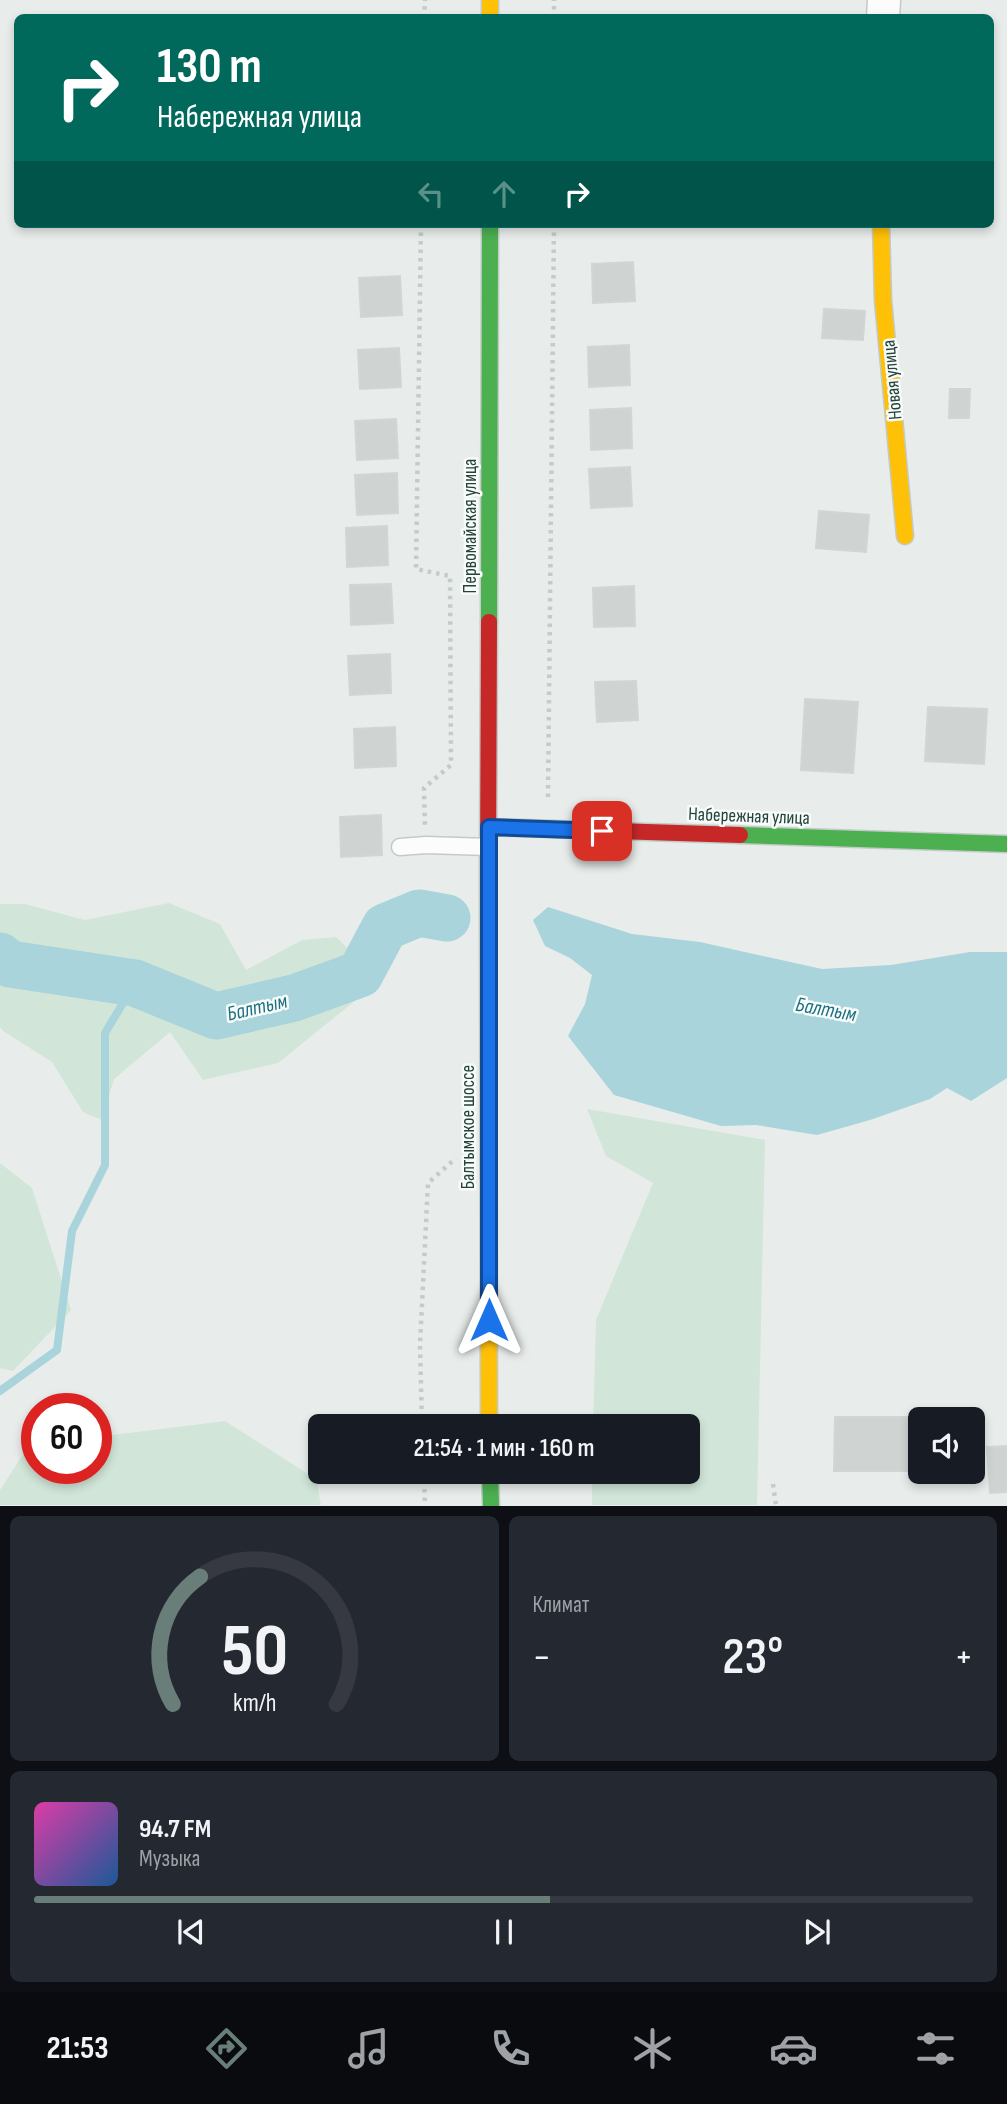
<!DOCTYPE html>
<html lang="ru">
<head>
<meta charset="utf-8">
<style>
	body { margin:0; font-family:"Sofia Sans Condensed",sans-serif; background:#242831; color:#f1f3f6; height:100vh; display:flex; flex-direction:column; font-size:26px; white-space:nowrap }
	* { box-sizing:border-box; margin:0 }
	p { font-size:23px; color:#9ea1a6 }
	.icon { flex:none; width:38px; height:38px; fill:none; stroke:currentColor; stroke-width:2; stroke-linecap:round; stroke-linejoin:round }
	.map { position:relative; height:1506px; overflow:hidden }
	.sheet { display:flex; flex-direction:column; gap:10px; padding:10px; background:#0d0f14; flex:1 }
	.sheet>* { flex:none }
	.top-card { position:absolute; left:14px; top:14px; width:980px; height:214px; border-radius:10px; box-shadow:0 4px 10px #0003; background:#00695c; color:#fff; overflow:hidden }
	.tools { position:absolute; left:908px; top:1407px; display:grid; gap:14px }
	.tools a { display:grid; place-items:center; width:77px; height:77px; border-radius:10px; background:#171b24; box-shadow:0 4px 10px #0003; font-size:35px }
	.speed { position:absolute; left:21px; top:1393px; display:flex; gap:14px; font-size:35px; font-weight:700; text-align:center }
	.speed>* { display:grid; place-content:center; width:91px; height:91px; border-radius:50%; background:#171b24; box-shadow:0 4px 10px #0003; line-height:1 }
	.speed .limit { border:10px solid #d22; background:#fff; color:#111 }
	.pin { position:absolute; display:grid; place-items:center; width:60px; height:60px; color:#fff; margin:-30px; border-radius:14px; box-shadow:0 4px 10px #0006 }
	.me { position:absolute; width:77px; margin:-38px; rotate:0deg; stroke-linejoin:round; filter:drop-shadow(0 0 5px #0008) }
	.turn { display:flex; align-items:center; gap:24px; height:147px; padding:0 28px; font-size:32px }
	.turn .icon { width:91px; height:91px; stroke-width:2.5 }
	.turn b { display:block; font-size:49px; line-height:60px }
	.lanes { display:flex; align-items:center; height:66px; padding:0 28px; background:#0003; justify-content:center; gap:35px; direction:ltr }
	.lanes .off { opacity:.35 }
	.big { font-size:52px; font-weight:600; line-height:1.1 }
	.sheet .widget { flex:1; display:flex; flex-direction:column; justify-content:center; gap:10px; min-width:0; padding:0 24px; border-radius:10px; background:#242831 }
	.sheet .dial { align-items:center; gap:0 }
	.dial svg { height:182px; overflow:visible; fill:none; stroke:#363941; stroke-width:7; stroke-linecap:round; text-anchor:middle }
	.dial text { fill:#f1f3f6; stroke:none }
	.song { display:flex; align-items:center; gap:21px }
	.cover { width:84px; height:84px; border-radius:10px; background:linear-gradient(135deg,hsl(320 70% 55%),hsl(210 70% 35%)) }
	.played { height:7px; border-radius:4px; background:linear-gradient(90deg,#697e78 55%,#363941 55%) }
	.keys { display:flex; justify-content:space-around; direction:ltr }
	.heat { display:flex; justify-content:space-between; align-items:center; font-size:38px; direction:ltr }
	.sheet .tiles { flex:1; display:grid; gap:10px; grid-template-columns:1fr 1fr }
	.widget:last-child { grid-column:span 2 }
	.trip { position:absolute; left:308px; top:1414px; width:392px; height:70px; border-radius:10px; background:#171b24; box-shadow:0 4px 10px #0003; font-weight:600; line-height:70px; text-align:center }
	.dock { display:flex; height:112px; justify-content:space-around; align-items:center; background:#090b0e; color:#9ea1a6 }
	.dock .icon { width:49px; height:49px }
	.dock .selected { color:#697e78 }
	.dock b { font-size:32px; color:#f1f3f6 }
	.map>svg:first-child { display:block }
	.green { fill:#d1e6d8 }
	.water { fill:#a9d4db }
	.lines { fill:none; stroke-linecap:round; stroke-linejoin:round }
	.stream { stroke:#a9d4db; stroke-width:8 }
	.river { stroke:#a9d4db; stroke-width:47 }
	.building { fill:#cfd4d2; stroke:#d1d6d4; stroke-width:2 }
	.lane-casing { stroke:#c5cac8; stroke-width:19 }
	.street-casing { stroke:#c5cac8; stroke-width:35 }
	.fast-casing { stroke:#c3cbc8; stroke-width:19 }
	.slow-casing { stroke:#c3cbc8; stroke-width:19 }
	.jam-casing { stroke:#c3cbc8; stroke-width:19 }
	.path { stroke:#c3ccca; stroke-width:4.5; stroke-dasharray:3.5 5; stroke-linecap:butt }
	.lane { stroke:#fcfcfc; stroke-width:16 }
	.street { stroke:#fcfcfc; stroke-width:32 }
	.fast { stroke:#4caf50; stroke-width:16 }
	.slow { stroke:#ffc107; stroke-width:16 }
	.jam { stroke:#c62828; stroke-width:16 }
	.route-casing { stroke:#114b97; stroke-width:18 }
	.route { stroke:#1a73e8; stroke-width:12 }
	.labels { text-anchor:middle; stroke-width:5; stroke-linejoin:round; paint-order:stroke }
	.street-label { font-size:19px; fill:#24423a; stroke:#f7fbf9 }
	.water-label { font-size:21px; font-style:italic; fill:#1c6f80; stroke:#f7fbf9 }
</style>
</head>
<body>
<div class="map">
<svg width="1007" height="1506" viewBox="0 0 1007 1506">
	<rect width="100%" height="100%" fill="#e8edeb"/>
	<path class="green" d="M 169,903 L 220,924 L 246,970 L 302,940 L 336,937 L 375,975 L 356,1000 L 278,1063 L 203,1080 L 170,1032 L 114,1079 L 102,1120 L 83,1112 L 52,1062 L 3,1031 L 0,1027 L 0,904 L 25,904 L 85,920 Z
		M 587,1109 L 765,1140 L 757,1505 L 592,1505 L 592,1472 L 688,1472 L 688,1426 L 593,1426 L 596,1320 L 653,1183 L 606,1156 Z
		M 0,1163 L 32,1188 L 71,1310 L 13,1371 L 0,1368 Z
		M 225,1421 L 316,1479 L 321,1505 L 0,1505 L 0,1490 L 29,1445 L 37,1444 L 37,1468 L 96,1468 L 96,1437 Z"/>
	<path class="water" d="M 548,907 L 632,934 L 700,942 L 822,969 L 891,965 L 970,952 L 1007,952 L 1007,1078 L 971,1101 L 947,1088 L 930,1099 L 870,1120 L 817,1135 L 756,1125 L 721,1126 L 614,1095 L 568,1036 L 585,1004 L 592,975 L 570,958 L 545,946 L 533,920 Z"/>
	<g class="lines">
		<path class="stream" d="M 0,1391 L 57,1350 L 72,1231 L 105,1165 L 105,1033 L 135,983"/>
		<path class="river" d="M 0,956 L 10,964 L 135,983 L 216,1016 L 294,998 L 360,974 L 385,927 L 419,913 L 447,918"/>
	</g>
	<path class="building" d="M 633,262 L 635,301 L 593,303 L 592,264 Z
		M 400,276 L 402,315 L 361,317 L 359,278 Z
		M 824,309 L 865,311 L 863,340 L 822,338 Z
		M 629,345 L 630,385 L 589,387 L 588,347 Z
		M 399,348 L 401,387 L 360,389 L 358,350 Z
		M 950,389 L 970,389 L 969,418 L 949,418 Z
		M 631,408 L 632,448 L 591,450 L 590,410 Z
		M 396,419 L 398,458 L 357,460 L 355,421 Z
		M 630,467 L 632,506 L 591,508 L 589,469 Z
		M 397,473 L 398,513 L 357,515 L 355,475 Z
		M 819,511 L 869,515 L 866,552 L 816,548 Z
		M 387,526 L 388,565 L 347,567 L 346,528 Z
		M 391,584 L 393,623 L 351,625 L 350,585 Z
		M 634,586 L 635,626 L 594,627 L 593,588 Z
		M 390,654 L 391,693 L 350,695 L 348,656 Z
		M 636,681 L 638,720 L 597,722 L 595,682 Z
		M 805,699 L 858,702 L 853,773 L 801,770 Z
		M 928,707 L 987,709 L 984,764 L 925,761 Z
		M 395,727 L 396,766 L 355,768 L 354,729 Z
		M 381,815 L 382,855 L 341,857 L 340,817 Z
		M 835,1417 L 912,1417 L 912,1471 L 834,1471 Z
		M 1007,1446 L 1007,1492 L 990,1493 L 987,1447 Z"/>
	<g class="lines">
		<defs>
			<path id="lane" d="M 400,847 L 426,845 L 488,847"/>
			<path id="street" d="M 883,18 L 884,0"/>
			<path id="fast" d="M 489,622 L 490,224
				M 740,835 L 1007,844
				M 490,1472 L 491,1506"/>
			<path id="slow" d="M 490,0 L 490,18
				M 881,224 L 883,300 L 905,536
				M 488,872 L 489,1426"/>
			<path id="jam" d="M 490,827 L 740,835
				M 488,872 L 489,622"/>
		</defs>
		<use href="#lane" class="lane-casing"/>
		<use href="#street" class="street-casing"/>
		<use href="#fast" class="fast-casing"/>
		<use href="#slow" class="slow-casing"/>
		<use href="#jam" class="jam-casing"/>
		<path class="path" d="M 424,18 L 425,0
			M 554,18 L 554,0
			M 421,224 L 416,569 L 450,576 L 451,765 L 424,788 L 425,827
			M 548,797 L 554,224
			M 422,1426 L 420,1345 L 428,1183 L 456,1158
			M 424,1472 L 425,1506
			M 773,1484 L 776,1506"/>
		<use href="#lane" class="lane"/>
		<use href="#street" class="street"/>
		<use href="#fast" class="fast"/>
		<use href="#slow" class="slow"/>
		<use href="#jam" class="jam"/>
	</g>
	<g class="lines">
		<defs>
			<path id="route" d="M 489,1320 L 489,827 L 602,831"/>
		</defs>
		<use href="#route" class="route-casing"/>
		<use href="#route" class="route"/>
	</g>
	<g class="labels">
		<g class="street-label">
			<text transform="translate(891 380) rotate(-95)" y="7">Новая улица</text>
			<text transform="translate(469 526) rotate(-90)" y="7">Первомайская улица</text>
			<text transform="translate(749 815) rotate(2)" y="7">Набережная улица</text>
			<text transform="translate(467 1127) rotate(-90)" y="7">Балтымское шоссе</text>
		</g>
		<g class="water-label">
			<text transform="translate(257 1007) rotate(-13)" y="7">Балтым</text>
			<text transform="translate(826 1009) rotate(10)" y="7">Балтым</text>
		</g>
	</g>
</svg>
<div class="tools">
<a><svg class="icon" aria-label="sound" viewBox="0 0 24 24"><path d="M4 9h4l5-4v14l-5-4H4zM17 9q2 3 0 6"/></svg></a>
</div>
<div class="speed"><div class="limit">60</div></div>
<div class="pin" style="left:602px;top:831px;background:#d93025"><svg class="icon" aria-label="arrive" viewBox="0 0 24 24"><path d="M6 21V4h12l-3 4 3 4H6"/></svg></div>
<svg class="me" style="left:489px;top:1320px" viewBox="-20 -20 40 40"><path d="M0-17L14 15 0 8-14 15z" fill="#1a73e8" stroke="#fff" stroke-width="4"/></svg>
<div class="trip">21:54 · 1 мин · 160 m</div>
<div class="top-card">
<div class="turn"><svg class="icon" aria-label="right" viewBox="0 0 24 24"><path d="M7 20v-9h11M14 6l5 5-5 5"/></svg><div><b>130 m</b>Набережная улица</div></div>
<div class="lanes"><svg class="icon off" aria-label="left" viewBox="0 0 24 24"><path d="M17 20v-9H6M10 6l-5 5 5 5"/></svg><svg class="icon off" aria-label="ahead" viewBox="0 0 24 24"><path d="M12 20V5M6 11l6-6 6 6"/></svg><svg class="icon" aria-label="right" viewBox="0 0 24 24"><path d="M7 20v-9h11M14 6l5 5-5 5"/></svg></div>
</div>
</div>
<section class="sheet">
<div class="tiles">
<div class="widget dial"><svg viewBox="0 0 100 80">
<path d="M14 69A42 42 0 1 1 86 69"/>
<path d="M14 69A42 42 0 0 1 26 13" stroke="#697e78"/>
<text x="50" y="56" font-size="32" font-weight="700">50</text>
<text x="50" y="72" font-size="11">km/h</text>
</svg></div>
<div class="widget"><p>Климат</p>
<div class="heat"><a>−</a><b class="big">23°</b><a>+</a></div>
</div>
<div class="widget">
<div class="song"><i class="cover"></i><div><b>94.7 FM</b><p>Музыка</p></div></div>
<div class="played"></div>
<div class="keys"><svg class="icon" aria-label="previous" viewBox="0 0 24 24"><path d="M18 5L8 12l10 7zM5 5v14"/></svg><svg class="icon" aria-label="pause" viewBox="0 0 24 24"><path d="M8 5v14M16 5v14"/></svg><svg class="icon" aria-label="next" viewBox="0 0 24 24"><path d="M6 5l10 7-10 7zM19 5v14"/></svg></div>
</div>
</div>
</section>
<nav class="dock">
<b>21:53</b>
<svg class="icon selected" aria-label="directions" viewBox="0 0 24 24"><path d="M12 3l9 9-9 9-9-9zM9 14v-3h6M13 9l2 2-2 2"/></svg>
<svg class="icon" aria-label="music" viewBox="0 0 24 24"><path d="M9 18V5l10-2v13"/><circle cx="6" cy="18" r="3"/><circle cx="16" cy="16" r="3"/></svg>
<svg class="icon" aria-label="phone" viewBox="0 0 24 24"><path d="M5 4h4l2 5-3 2q2 4 5 5l2-3 5 2v4C11 20 4 13 5 4z"/></svg>
<svg class="icon" aria-label="climate" viewBox="0 0 24 24"><path d="M12 3v18M4 7l16 10M4 17L20 7"/></svg>
<svg class="icon" aria-label="car" viewBox="0 0 24 24"><path d="M5 17H2v-5l4-1 3-4h7l3 4 3 1v5h-3M9 17h6M6 11h13"/><circle cx="7" cy="17" r="2"/><circle cx="17" cy="17" r="2"/></svg>
<svg class="icon" aria-label="filters" viewBox="0 0 24 24"><path d="M4 7h16M4 17h16"/><circle cx="9" cy="7" r="2"/><circle cx="15" cy="17" r="2"/></svg>
</nav>
</body>
</html>
